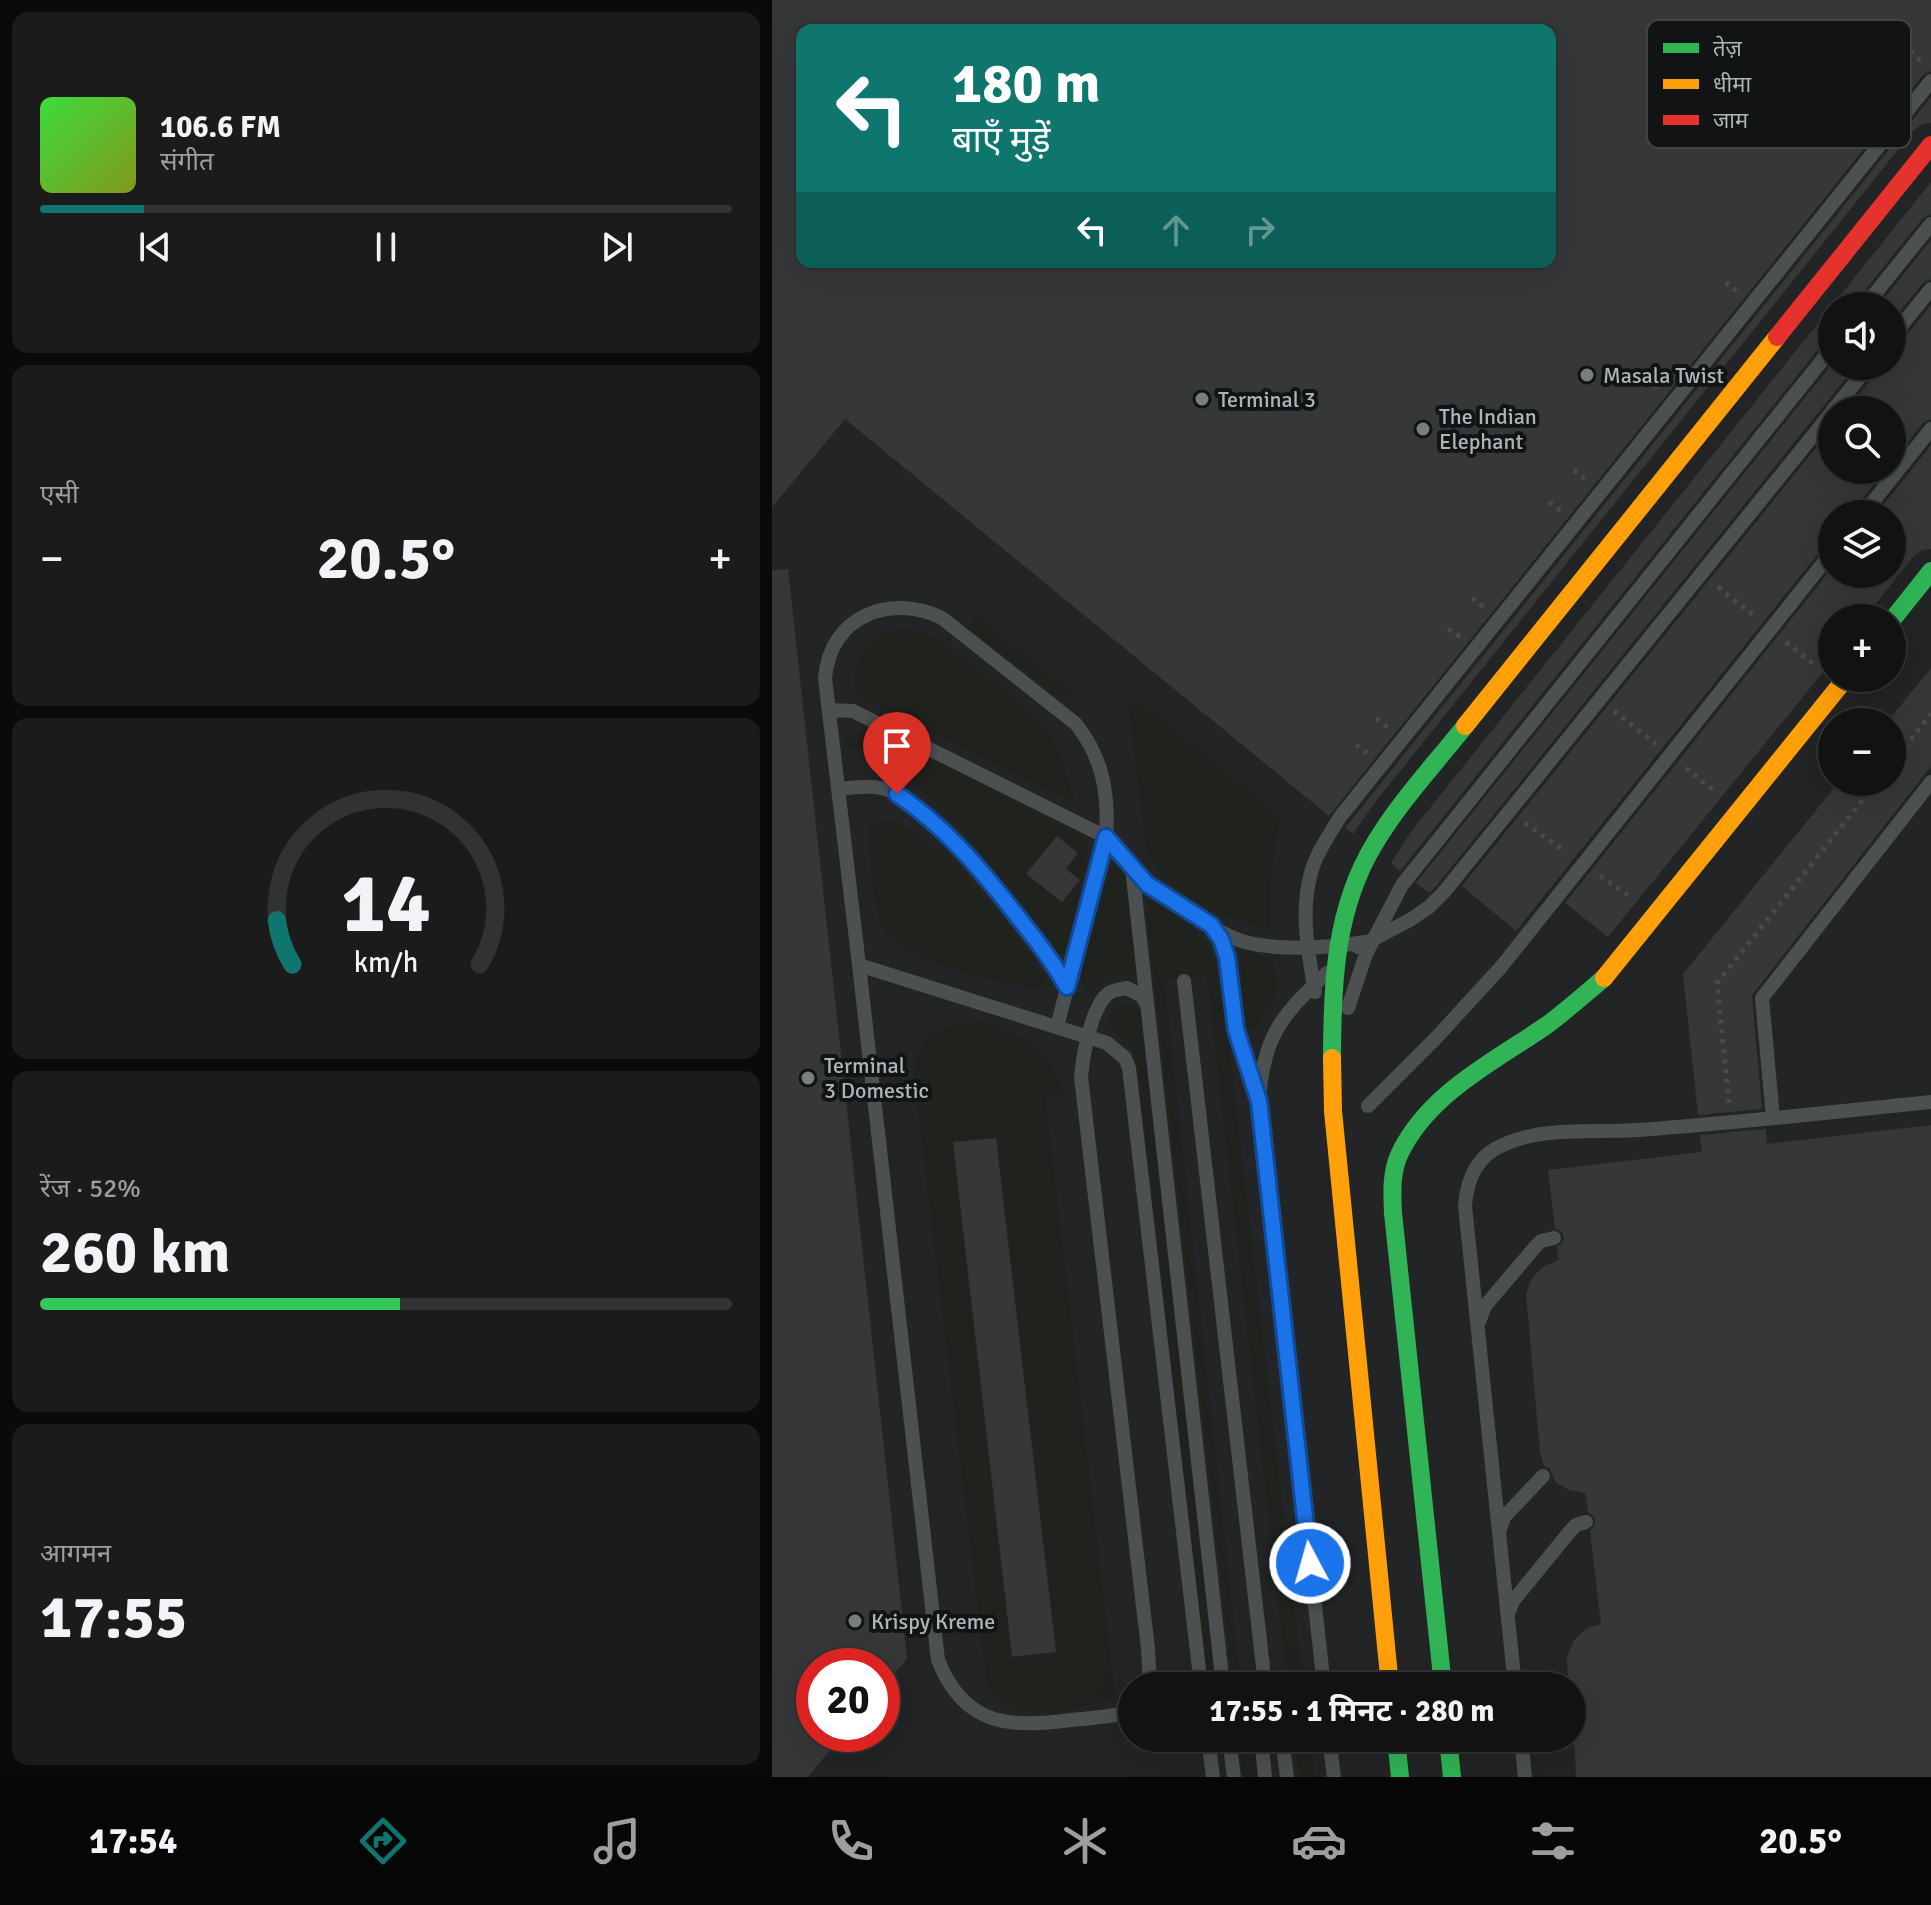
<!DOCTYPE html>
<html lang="hi">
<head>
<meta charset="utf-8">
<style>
	body { margin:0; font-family:Signika,"Noto Sans Devanagari",sans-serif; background:#1b1b1b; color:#f1f3f6; height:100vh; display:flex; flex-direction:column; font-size:30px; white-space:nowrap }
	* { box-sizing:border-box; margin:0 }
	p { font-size:26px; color:#9c9e9f }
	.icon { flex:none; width:44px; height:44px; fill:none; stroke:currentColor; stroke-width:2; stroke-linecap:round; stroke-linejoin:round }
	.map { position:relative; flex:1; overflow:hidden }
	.side { display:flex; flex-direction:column; gap:12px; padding:12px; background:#0a0a0a; width:772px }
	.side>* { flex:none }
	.hud { position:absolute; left:24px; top:24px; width:760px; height:244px; border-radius:16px; box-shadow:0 8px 32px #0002,0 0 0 2px #313232; background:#0f766e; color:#fff; overflow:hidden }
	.buttons { position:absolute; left:1046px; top:292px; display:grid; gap:16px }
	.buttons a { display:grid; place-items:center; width:88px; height:88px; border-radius:50%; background:#121212; box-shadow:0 8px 32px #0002,0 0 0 2px #313232; font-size:40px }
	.speed { position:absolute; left:24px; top:1648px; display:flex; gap:16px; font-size:40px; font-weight:700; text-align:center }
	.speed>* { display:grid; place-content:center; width:104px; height:104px; border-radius:50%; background:#121212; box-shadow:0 8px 32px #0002,0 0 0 2px #313232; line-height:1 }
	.speed .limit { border:12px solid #d22; background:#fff; color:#111 }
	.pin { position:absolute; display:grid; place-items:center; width:68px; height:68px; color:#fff; margin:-82px -34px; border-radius:50% 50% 50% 0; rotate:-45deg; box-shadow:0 0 8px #0007 }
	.pin .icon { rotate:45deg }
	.me { position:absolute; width:88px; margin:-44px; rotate:354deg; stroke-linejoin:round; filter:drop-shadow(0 0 6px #0008) }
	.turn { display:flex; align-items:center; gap:28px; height:168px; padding:0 24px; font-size:36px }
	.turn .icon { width:104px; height:104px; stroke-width:2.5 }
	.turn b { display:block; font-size:56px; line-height:68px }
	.lanes { display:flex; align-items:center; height:76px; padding:0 24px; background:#0003; justify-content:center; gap:40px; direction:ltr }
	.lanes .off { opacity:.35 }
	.big { font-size:60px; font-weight:700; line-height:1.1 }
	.side .card { flex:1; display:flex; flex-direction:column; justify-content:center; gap:12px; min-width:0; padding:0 28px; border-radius:16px; background:#1b1b1b }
	.side .dial { align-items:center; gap:0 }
	.dial svg { height:208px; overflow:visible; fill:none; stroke:#313232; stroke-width:7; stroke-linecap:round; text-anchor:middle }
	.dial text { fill:#f1f3f6; stroke:none }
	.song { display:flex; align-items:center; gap:24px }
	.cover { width:96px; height:96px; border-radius:12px; background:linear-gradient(135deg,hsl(120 70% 55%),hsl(70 70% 35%)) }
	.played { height:8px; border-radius:4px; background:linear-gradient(90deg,#0f766e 15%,#313232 15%) }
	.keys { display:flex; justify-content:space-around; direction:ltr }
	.heat { display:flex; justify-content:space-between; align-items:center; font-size:44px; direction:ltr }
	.charge { height:12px; border-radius:6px; background:linear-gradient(90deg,#34c759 52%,#313232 0) }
	.trip { position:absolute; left:346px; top:1672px; width:468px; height:80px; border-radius:40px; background:#121212; box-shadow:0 8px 32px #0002,0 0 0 2px #313232; font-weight:700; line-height:80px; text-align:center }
	.tab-bar { display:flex; height:128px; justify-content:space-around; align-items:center; background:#070707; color:#9c9e9f }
	.tab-bar .icon { width:56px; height:56px }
	.tab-bar .selected { color:#0f766e }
	.tab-bar b { font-size:36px; color:#f1f3f6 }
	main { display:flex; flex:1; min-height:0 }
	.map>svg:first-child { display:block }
	.built { fill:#222425; fill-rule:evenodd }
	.green { fill:#1f221d }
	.building { fill:#363738; fill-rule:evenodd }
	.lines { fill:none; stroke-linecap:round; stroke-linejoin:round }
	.path { stroke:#484b4b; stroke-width:5; stroke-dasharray:4 6; stroke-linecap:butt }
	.lane { stroke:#4d5051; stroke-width:14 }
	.fast { stroke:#30b455; stroke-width:18 }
	.slow { stroke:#ff9f0a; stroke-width:18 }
	.jam { stroke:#e5322d; stroke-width:18 }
	.route-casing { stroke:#114b97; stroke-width:20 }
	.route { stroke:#1a73e8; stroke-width:14 }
	.poi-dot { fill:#787f7f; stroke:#121314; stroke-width:3 }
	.labels { text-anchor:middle; stroke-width:8; stroke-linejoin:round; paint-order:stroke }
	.poi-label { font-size:22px; fill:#abb6b7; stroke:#121314; text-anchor:start }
	.key { fill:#121314; stroke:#404445; stroke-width:2 }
	.key-label { font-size:22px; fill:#abb6b7 }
</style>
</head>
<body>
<main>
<section class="side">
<div class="card">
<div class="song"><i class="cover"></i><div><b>106.6 FM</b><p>संगीत</p></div></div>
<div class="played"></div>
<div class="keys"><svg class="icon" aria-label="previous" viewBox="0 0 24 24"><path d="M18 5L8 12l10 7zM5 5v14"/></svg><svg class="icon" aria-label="pause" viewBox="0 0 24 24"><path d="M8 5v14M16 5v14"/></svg><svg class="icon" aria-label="next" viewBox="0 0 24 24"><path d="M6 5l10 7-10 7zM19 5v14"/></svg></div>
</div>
<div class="card"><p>एसी</p>
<div class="heat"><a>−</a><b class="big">20.5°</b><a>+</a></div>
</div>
<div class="card dial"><svg viewBox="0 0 100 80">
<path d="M14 69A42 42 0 1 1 86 69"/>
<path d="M14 69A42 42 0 0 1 8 52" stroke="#0f766e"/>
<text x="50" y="56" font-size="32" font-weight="700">14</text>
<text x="50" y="72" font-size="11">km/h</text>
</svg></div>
<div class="card"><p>रेंज · 52%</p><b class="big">260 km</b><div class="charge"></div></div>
<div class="card"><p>आगमन</p><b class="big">17:55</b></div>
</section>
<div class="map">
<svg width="1159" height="1777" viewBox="0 0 1159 1777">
	<rect width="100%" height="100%" fill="#181818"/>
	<path class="built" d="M 0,0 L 1159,0 L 1159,1777 L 0,1777 ZM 30,30 L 778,30 L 778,262 L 30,262 ZM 1060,306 L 1120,306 L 1120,366 L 1060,366 ZM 1060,410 L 1120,410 L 1120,470 L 1060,470 ZM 1060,514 L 1120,514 L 1120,574 L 1060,574 ZM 1060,618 L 1120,618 L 1120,678 L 1060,678 ZM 1060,722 L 1120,722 L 1120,782 L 1060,782 ZM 42,1666 L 110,1666 L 110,1734 L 42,1734 ZM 360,1686 L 800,1686 L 800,1738 L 360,1738 Z"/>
	<path class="green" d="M 204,617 L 300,693 L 293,702 L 196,627 Z
		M 133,628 L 153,632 C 188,656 259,704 279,738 C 291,758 296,780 302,802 L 89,698 C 72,678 93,643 114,632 C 119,630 127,629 133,628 Z
		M 368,703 L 509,817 C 499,855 497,890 499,929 C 453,920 398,896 375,852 L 357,708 Z
		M 94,731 L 117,737 L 314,838 L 317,843 L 295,951 L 287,955 L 202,844 L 162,801 L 128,771 L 98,753 L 72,746 L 71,740 L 82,733 Z
		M 114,820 C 171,833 236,929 272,974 L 274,985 L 263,989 C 228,982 129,960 112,929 C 100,909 99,857 97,833 L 98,825 Z
		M 344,864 L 349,866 L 353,872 L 365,969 L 357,977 L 339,977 L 318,991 L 313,990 L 309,976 L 334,870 Z
		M 388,904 C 419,925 436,935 448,972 L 531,1686 L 516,1686 L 435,974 L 392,980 L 466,1663 L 472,1686 L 461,1686 L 375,912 L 380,905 Z
		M 473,951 L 501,961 L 506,991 L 482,1029 L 474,1027 L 468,957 Z
		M 352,1004 L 365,1007 L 371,1014 L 446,1686 L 436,1686 L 365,1059 C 360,1041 341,1039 336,1021 L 343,1007 Z
		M 207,1021 C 251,1035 279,1047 292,1095 L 273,1097 L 343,1697 C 317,1704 282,1718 255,1712 C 241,1709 228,1699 216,1691 L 143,1083 C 143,1075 142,1065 144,1058 C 153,1031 183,1024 207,1021 Z
		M 467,1738 L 482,1738 L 487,1777 L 471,1777 Z
		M 523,1738 L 537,1738 L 542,1777 L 528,1777 Z"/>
	<path class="building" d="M 0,0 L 1159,0 L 1159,71 L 1151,75 L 557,816 L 73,419 L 0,507 ZM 30,30 L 778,30 L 778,262 L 30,262 Z
		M 1159,97 L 1159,123 L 1150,124 L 1141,131 L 601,805 L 581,834 L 573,828 Z
		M 1159,182 L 1159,214 L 1151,218 L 1085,300 L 1083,306 L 1060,306 L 1060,338 L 1052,342 L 628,871 L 619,863 L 638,833 Z
		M 1159,240 L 1159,279 L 1151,283 L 1120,321 L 1120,306 L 1106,306 Z
		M 1159,305 L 1159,419 L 1151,423 L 1120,462 L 1120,410 L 1074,410 L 1105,372 L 1107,366 L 1120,366 L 1120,347 L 1128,343 Z
		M 1060,364 L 1084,366 L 665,885 L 657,893 L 644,883 Z
		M 1060,428 L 1060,470 L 1113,470 L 1083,508 L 1081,514 L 1060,514 L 1060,542 L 1052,546 L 744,931 L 690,886 Z
		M 1159,445 L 1159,549 L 1150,550 L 1141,557 L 1102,606 L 1097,618 L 1060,618 L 1060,661 L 836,937 L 793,903 L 1060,568 L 1060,574 L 1120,574 L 1120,514 L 1104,514 Z
		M 16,569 L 135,1659 L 110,1687 L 110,1666 L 42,1666 L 42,1734 L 71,1734 L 36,1777 L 0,1777 L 0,570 Z
		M 1159,668 L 1159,766 L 980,995 L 990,1109 L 926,1115 L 911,974 L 1067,782 L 1120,782 L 1120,716 Z
		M 285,836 L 306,853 L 294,869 L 308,880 L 290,902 L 254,874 Z
		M 1159,1125 L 1159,1777 L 804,1777 L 800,1686 L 796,1686 L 795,1657 L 802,1640 L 814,1629 L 829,1624 L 818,1531 L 823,1525 L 823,1518 L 816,1512 L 813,1493 L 797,1490 L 784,1483 L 778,1469 L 772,1466 L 768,1452 L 754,1294 L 760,1278 L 772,1266 L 787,1260 L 785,1247 L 792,1240 L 790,1232 L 783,1228 L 776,1170 L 930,1152 L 928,1135 L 994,1129 L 995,1144 Z
		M 224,1138 L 284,1652 L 240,1657 L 181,1142 Z"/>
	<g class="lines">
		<path class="path" d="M 1138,51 L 1152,64
			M 1069,131 L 1084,143
			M 954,282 L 964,291
			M 875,379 L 887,388
			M 1098,396 L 1116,410
			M 1120,413 L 1136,426
			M 802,470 L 814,480
			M 777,502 L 789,511
			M 946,587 L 985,618
			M 700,598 L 712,607
			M 676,629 L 689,637
			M 1014,642 L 1044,666
			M 842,711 L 884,744
			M 604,719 L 617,728
			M 584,745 L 596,754
			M 1120,763 L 1159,714
			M 914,768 L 943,792
			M 753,823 L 794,852
			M 828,876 L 856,895
			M 957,1103 L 945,983 L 1105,782"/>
		<path class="lane" d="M 1093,306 L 1159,224
			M 1120,337 L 1159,289
			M 1061,410 L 1097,366
			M 1091,514 L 1159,429
			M 57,710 L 81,711 L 334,837 L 285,1027
			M 66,789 C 80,788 95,785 109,788 C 167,801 266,936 295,987
			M 360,868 L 451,1686
			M 441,929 L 453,948 L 464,1030 L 484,1093
			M 586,947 L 638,920 L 657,907 L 672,892 L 1060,412
			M 87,965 L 166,1660 C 192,1726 237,1728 299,1720 C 319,1718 341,1717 360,1711
			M 412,981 L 491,1667 L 490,1686
			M 543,992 C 536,952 528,912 539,873 C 544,853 558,834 568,817 L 1159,81
			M 375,1005 L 370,996 L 355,988 C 349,989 342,990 337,993 C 319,1006 311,1056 309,1077 L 376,1649 L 378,1686
			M 576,1008 L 594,954 L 630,885 L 1060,348
			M 596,1106 L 665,1037 L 729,967 L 1060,552
			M 1001,1118 L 990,998 L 1159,782
			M 707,1322 L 713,1306 L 764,1246 L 769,1241 L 782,1238
			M 728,1529 L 732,1517 L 771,1476
			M 736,1614 L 741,1601 L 800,1529 L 804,1525 L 814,1522
			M 429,1686 L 357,1068 L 353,1058 L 335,1043 L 87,965 L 53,678 C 58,616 118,593 170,618 L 304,724 C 331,758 337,794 334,837 C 347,852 359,870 375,883 C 395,901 440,929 464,939 C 497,952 559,948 593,942
			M 552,1686 L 487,1101 C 491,1037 509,1015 555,973
			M 743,1686 L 693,1206 C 695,1178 705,1155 733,1144 C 774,1126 823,1133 866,1130 C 964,1123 1062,1112 1159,1102
			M 436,1738 L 441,1777
			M 457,1738 L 462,1777
			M 489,1738 L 493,1777
			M 510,1738 L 515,1777
			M 557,1738 L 562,1777
			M 749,1738 L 753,1777"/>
		<path class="fast" d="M 1120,620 L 1159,571
			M 560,1058 C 560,984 563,908 603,843 C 628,801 663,764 693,726
			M 671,1686 L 621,1213 C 620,1193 619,1171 628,1153 C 657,1093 723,1061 775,1025 C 795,1010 813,994 832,978
			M 624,1738 L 628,1777
			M 676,1738 L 680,1777"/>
		<path class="slow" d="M 693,726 L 1005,337
			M 832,978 L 1074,678
			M 560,1058 L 561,1111 L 618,1686"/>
		<path class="jam" d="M 1005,337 L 1159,145"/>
	</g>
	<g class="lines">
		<defs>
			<path id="route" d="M 125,794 C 172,826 207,867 242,912 C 261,936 280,960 295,987 L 334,837 L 375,884 L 439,925 L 449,939 L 455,957 L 464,1030 L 487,1101 L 538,1563"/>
		</defs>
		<use href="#route" class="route-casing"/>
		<use href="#route" class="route"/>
	</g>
	<g class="poi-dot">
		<circle cx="815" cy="375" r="8"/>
		<circle cx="430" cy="399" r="8"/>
		<circle cx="651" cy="429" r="8"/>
		<circle cx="36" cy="1078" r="8"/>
		<circle cx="83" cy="1621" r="8"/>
	</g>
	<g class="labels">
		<g class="poi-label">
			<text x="831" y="383">Masala Twist</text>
			<text x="446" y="407">Terminal 3</text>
			<text x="667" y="424">The Indian<tspan x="667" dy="25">Elephant</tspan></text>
			<text x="52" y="1073">Terminal<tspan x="52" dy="25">3 Domestic</tspan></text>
			<text x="99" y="1629">Krispy Kreme</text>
		</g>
	</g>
	<rect x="875" y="20" width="264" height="128" rx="12" class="key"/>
	<rect x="891" y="43" width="36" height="10" fill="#30b455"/>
	<rect x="891" y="79" width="36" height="10" fill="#ff9f0a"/>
	<rect x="891" y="115" width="36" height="10" fill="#e5322d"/>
	<g class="key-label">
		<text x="941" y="56">तेज़</text>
		<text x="941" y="92">धीमा</text>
		<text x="941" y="128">जाम</text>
	</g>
</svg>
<div class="buttons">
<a><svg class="icon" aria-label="sound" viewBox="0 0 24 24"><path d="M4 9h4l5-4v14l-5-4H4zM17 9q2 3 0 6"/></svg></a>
<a><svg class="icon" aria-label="search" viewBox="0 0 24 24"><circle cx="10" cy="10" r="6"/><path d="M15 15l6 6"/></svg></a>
<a><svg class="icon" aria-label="layers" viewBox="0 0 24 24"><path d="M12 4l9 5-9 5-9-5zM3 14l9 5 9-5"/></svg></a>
<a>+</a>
<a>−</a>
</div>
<div class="speed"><div class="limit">20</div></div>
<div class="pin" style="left:125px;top:794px;background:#d93025"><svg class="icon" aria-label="arrive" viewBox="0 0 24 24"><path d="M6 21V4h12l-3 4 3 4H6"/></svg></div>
<svg class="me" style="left:538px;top:1563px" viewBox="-20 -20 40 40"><circle r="17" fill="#1a73e8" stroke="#fff" stroke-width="3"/><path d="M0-11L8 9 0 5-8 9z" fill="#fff"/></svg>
<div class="trip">17:55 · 1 मिनट · 280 m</div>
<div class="hud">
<div class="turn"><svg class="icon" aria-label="left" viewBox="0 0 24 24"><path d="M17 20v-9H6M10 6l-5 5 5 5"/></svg><div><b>180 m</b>बाएँ मुड़ें</div></div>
<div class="lanes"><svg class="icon" aria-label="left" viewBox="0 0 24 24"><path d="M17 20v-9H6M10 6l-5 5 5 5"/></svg><svg class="icon off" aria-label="ahead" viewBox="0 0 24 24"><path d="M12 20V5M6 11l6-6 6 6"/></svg><svg class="icon off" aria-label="right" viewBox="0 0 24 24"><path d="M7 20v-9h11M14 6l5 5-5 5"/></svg></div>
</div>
</div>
</main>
<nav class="tab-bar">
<b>17:54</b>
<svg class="icon selected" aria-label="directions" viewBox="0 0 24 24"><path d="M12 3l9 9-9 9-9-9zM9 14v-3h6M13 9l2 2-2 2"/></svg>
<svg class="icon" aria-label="music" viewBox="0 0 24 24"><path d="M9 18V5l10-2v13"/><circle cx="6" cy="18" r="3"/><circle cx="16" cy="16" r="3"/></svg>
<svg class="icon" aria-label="phone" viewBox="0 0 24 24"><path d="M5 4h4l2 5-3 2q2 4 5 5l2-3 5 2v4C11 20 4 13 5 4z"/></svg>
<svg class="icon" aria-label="climate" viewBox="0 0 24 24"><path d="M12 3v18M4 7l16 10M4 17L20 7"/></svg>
<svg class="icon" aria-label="car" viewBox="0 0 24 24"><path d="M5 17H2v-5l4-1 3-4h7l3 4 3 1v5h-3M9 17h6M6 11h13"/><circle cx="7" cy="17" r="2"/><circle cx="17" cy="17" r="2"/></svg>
<svg class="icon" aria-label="filters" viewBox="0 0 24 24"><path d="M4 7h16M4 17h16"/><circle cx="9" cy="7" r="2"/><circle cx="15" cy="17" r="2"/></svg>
<b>20.5°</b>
</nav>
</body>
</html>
